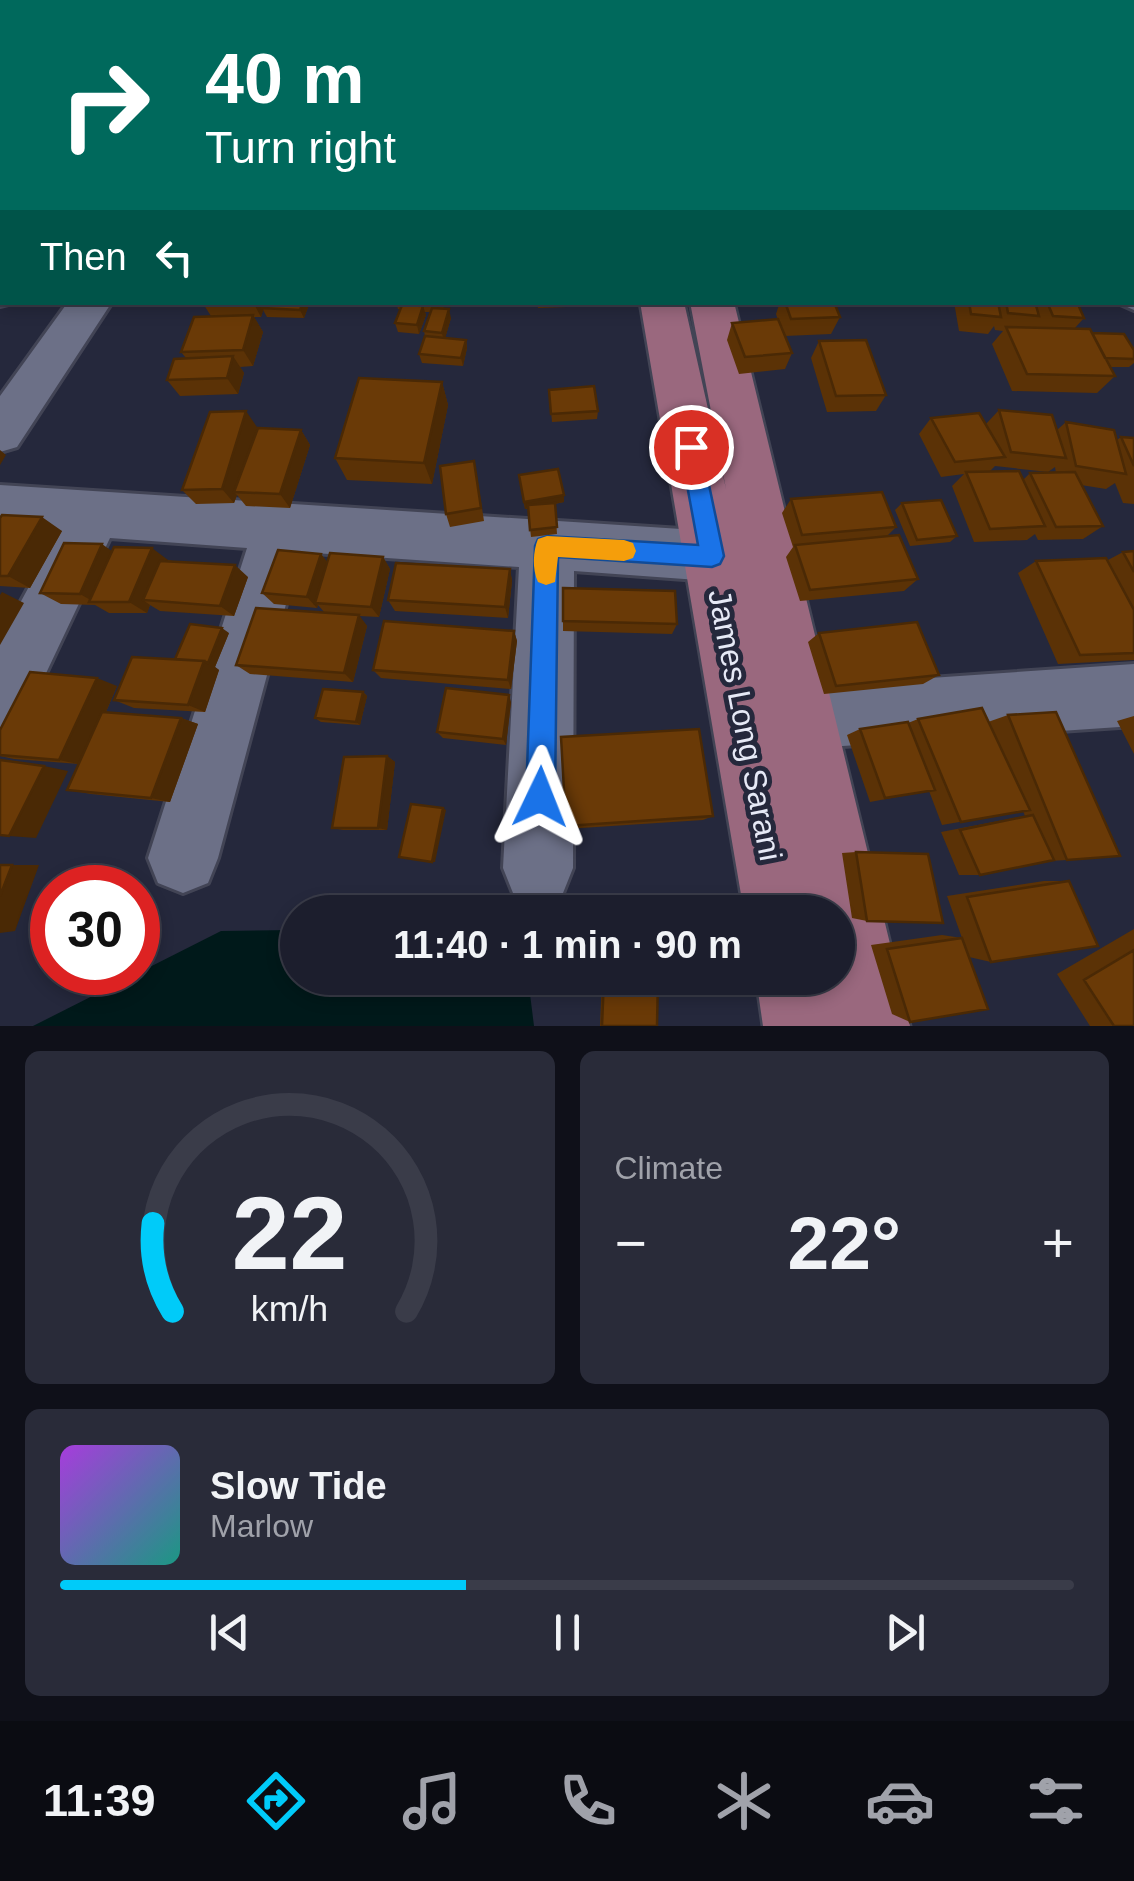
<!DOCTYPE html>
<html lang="en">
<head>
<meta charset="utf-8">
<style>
	body { margin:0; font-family:Helvetica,sans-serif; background:#292b39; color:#f1f3f6; height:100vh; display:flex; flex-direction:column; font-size:38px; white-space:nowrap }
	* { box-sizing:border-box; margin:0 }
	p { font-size:32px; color:#a0a2aa }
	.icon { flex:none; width:55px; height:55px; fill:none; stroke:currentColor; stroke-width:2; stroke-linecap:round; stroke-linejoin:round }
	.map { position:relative; height:1026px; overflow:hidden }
	.details { display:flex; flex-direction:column; gap:25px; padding:25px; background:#0f1019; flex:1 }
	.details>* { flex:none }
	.hud { position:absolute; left:0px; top:0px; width:1135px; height:305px; box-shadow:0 5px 15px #0003,0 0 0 2px #3a3c49; background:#00695c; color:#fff; overflow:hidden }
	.speed { position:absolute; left:30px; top:865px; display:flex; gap:20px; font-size:50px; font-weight:700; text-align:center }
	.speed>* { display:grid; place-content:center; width:130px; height:130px; border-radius:50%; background:#1c1e2d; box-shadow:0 5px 15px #0003,0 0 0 2px #3a3c49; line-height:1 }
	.speed .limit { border:15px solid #d22; background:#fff; color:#111 }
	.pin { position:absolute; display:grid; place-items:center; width:85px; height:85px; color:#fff; margin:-42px; border:5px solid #fff; border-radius:50%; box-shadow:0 2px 10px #0007 }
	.me { position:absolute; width:110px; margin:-55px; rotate:2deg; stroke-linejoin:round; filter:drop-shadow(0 0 8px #0008) }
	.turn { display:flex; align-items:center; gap:35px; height:210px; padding:0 40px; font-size:45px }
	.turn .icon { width:130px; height:130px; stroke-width:2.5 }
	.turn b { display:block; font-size:70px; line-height:85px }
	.then { display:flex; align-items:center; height:95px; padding:0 40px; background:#0003; gap:20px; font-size:38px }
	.big { font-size:75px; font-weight:700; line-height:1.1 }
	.details .tile { flex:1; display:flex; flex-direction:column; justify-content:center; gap:15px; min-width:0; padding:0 35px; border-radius:15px; background:#292b39 }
	.details .dial { align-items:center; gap:0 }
	.dial svg { height:260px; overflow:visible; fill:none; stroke:#3a3c49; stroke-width:7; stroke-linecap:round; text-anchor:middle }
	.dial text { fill:#f1f3f6; stroke:none }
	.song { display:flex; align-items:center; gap:30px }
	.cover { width:120px; height:120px; border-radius:15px; background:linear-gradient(135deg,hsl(280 70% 55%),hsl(170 70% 35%)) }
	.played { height:10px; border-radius:5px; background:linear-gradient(90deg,#00cbf9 40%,#3a3c49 40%) }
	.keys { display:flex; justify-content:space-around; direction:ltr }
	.heat { display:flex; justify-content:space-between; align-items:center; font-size:55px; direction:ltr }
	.details .tiles { flex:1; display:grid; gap:25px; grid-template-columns:1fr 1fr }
	.tile:last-child { grid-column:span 2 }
	.trip { position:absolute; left:280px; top:895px; width:575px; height:100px; border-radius:50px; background:#1c1e2d; box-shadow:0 5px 15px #0003,0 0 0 2px #3a3c49; font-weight:700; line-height:100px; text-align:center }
	.menu { display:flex; height:160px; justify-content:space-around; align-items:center; background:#0b0c12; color:#a0a2aa }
	.menu .icon { width:70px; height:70px }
	.menu .current { color:#00cbf9 }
	.menu b { font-size:45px; color:#f1f3f6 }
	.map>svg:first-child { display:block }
	.water { fill:#00191a }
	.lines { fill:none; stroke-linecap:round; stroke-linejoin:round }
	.minor-casing { stroke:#424455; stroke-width:6 }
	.major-casing { stroke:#424455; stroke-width:5 }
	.highway-casing { stroke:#424455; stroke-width:60 }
	.minor { fill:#6c7087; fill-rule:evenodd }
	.major { fill:#9a687e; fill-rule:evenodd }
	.highway { stroke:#b86378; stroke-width:55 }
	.wall { fill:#5b3206; fill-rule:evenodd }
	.shaded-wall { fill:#4a2905 }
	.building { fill:#6a3a07; stroke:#4a2905; stroke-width:2.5 }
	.route { fill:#1a73e8; stroke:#114b97; stroke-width:2.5 }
	.slow { fill:#f59e0b }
	.labels { text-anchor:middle; stroke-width:10; stroke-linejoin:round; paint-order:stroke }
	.street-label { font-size:32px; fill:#e6e9f6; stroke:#25283c }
</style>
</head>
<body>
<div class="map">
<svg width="1134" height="1026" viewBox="0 0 1134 1026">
	<rect width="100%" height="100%" fill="#25283c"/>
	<path class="water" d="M 297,930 L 298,978 L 528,978 L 534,1026 L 33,1026 L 221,931 Z"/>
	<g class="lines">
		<defs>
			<path id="minor" d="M 484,0 L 512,0 L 513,2 L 486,2 Z
				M 0,70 L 2,70 L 2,88 L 0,88 Z
				M 1132,70 L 1134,70 L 1134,90 L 1132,90 Z
				M 0,278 L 2,302 L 16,302 L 0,306 Z
				M 1132,280 L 1134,280 L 1134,310 L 1116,302 L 1132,302 Z
				M 68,302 L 112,302 L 17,447 L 0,452 L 0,396 Z
				M 0,485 L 712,531 L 731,539 L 739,556 L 731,573 L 712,581 L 574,571 L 573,868 L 563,893 L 538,903 L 513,893 L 503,868 L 519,567 L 300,552 L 218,858 L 208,883 L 183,893 L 158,883 L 148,858 L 247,548 L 110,538 L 22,724 L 0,733 L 0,640 L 57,535 L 0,531 Z
				M 1134,664 L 1134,726 L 799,749 L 777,740 L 768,718 L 777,696 L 799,687 Z"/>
			<path id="major" d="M 585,0 L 614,0 L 615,2 L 586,2 Z
				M 640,302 L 684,302 L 726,489 L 690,302 L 734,302 L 910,1026 L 763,1026 L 756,978 L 838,978 L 838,912 L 744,912 Z"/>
			<path id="highway" d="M 33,2 L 35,0
				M 0,38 L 2,36"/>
		</defs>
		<use href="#minor" class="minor-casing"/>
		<use href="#major" class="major-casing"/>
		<use href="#highway" class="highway-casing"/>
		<use href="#minor" class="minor"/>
		<use href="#major" class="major"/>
		<use href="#highway" class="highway"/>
	</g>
	<path class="wall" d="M 222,0 L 262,0 L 261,2 L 223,2 Z
		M 733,0 L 757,0 L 757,2 L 734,2 Z
		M 793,0 L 834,0 L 841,2 L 794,2 Z
		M 853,0 L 880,0 L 879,2 L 854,2 Z
		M 970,0 L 1063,0 L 1066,2 L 968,2 Z
		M 1065,0 L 1134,0 L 1134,66 L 1132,66 L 1132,2 L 1120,2 L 1121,1 L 1116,1 L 1118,2 L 1070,2 L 1071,1 Z
		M 1132,84 L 1134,84 L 1134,141 L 1132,141 Z
		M 0,226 L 2,226 L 2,272 L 0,272 Z
		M 202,302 L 310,302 L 304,318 L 267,317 L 263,310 L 261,317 L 254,317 L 263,332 L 253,366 L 240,367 L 244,373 L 238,394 L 180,396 L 167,380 L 186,358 L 181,352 L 211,316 Z
		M 396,302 L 445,302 L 443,309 L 451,318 L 445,338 L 466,340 L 467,348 L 463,366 L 422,363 L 419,354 L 425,336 L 424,331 L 430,312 L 425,312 L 426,315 L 419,334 L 398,332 L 395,323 L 400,309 L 398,309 Z
		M 537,302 L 567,302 L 567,307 L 538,308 Z
		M 605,302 L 635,302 L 635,307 L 606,307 Z
		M 780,302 L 834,302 L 840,317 L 831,334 L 785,336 L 792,353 L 785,369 L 739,374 L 727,340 L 732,323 L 778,320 L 776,314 Z
		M 954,302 L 1077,302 L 1084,318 L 1074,329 L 1092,333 L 1134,350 L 1134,363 L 1129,367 L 1110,367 L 1115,376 L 1097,393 L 1012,391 L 992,344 L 1003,331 L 995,330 L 994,326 L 988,334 L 959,331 Z
		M 819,341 L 886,395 L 876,411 L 827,412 L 811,358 Z
		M 442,382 L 448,405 L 432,484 L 347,480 L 335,458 Z
		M 549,390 L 598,411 L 597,419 L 552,422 Z
		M 999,410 L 1057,430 L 1066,422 L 1117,440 L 1121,437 L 1134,438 L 1134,504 L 1123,503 L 1115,483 L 1106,489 L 1081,485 L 1103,526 L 1083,539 L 1038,540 L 1035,534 L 1027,540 L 974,542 L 952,486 L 964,474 L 941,477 L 919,434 L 931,418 L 986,424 ZM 995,466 L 1048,472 L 1055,467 L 1056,473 L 1030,473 L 1023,480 L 990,471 Z
		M 257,427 L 253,442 L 301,430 L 310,445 L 290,508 L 246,506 L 237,495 L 234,503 L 196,504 L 182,490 Z
		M 519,475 L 564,495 L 564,502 L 555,504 L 557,534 L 531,537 L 528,509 L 525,509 Z
		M 477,476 L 484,521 L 450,527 L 446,514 Z
		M 791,499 L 896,527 L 887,536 L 918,579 L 904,591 L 800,601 L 786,557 L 793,547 L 782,513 Z
		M 902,503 L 957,536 L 950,542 L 910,546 L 895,510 Z
		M 0,517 L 62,531 L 30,588 L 0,586 Z
		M 112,551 L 168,560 L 248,577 L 234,616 L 160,611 L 150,605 L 147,613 L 109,613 L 95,605 L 61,604 L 40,593 Z
		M 1134,551 L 1134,660 L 1058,664 L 1018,573 L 1036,561 L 1108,560 L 1123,552 Z
		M 321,554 L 327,562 L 383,557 L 390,569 L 379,617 L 359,616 L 367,626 L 353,682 L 250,674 L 236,665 L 325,613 L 318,605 L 317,608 L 274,604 L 262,593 Z
		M 510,569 L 512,581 L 508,618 L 395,611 L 388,600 Z
		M 563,588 L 677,624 L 672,634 L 563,631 Z
		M 514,631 L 517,641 L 511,689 L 381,678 L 373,670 Z
		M 229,633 L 215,667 L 219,670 L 205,712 L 134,708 L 114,700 L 175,659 Z
		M 819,633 L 939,675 L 923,684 L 824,694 L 808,642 Z
		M 117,686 L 106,712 L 181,718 L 198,724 L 170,802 L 91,794 L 67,790 L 79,764 L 14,759 L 0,756 L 0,730 Z
		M 363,692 L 367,696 L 360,725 L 321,722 L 315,718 Z
		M 511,702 L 506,745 L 443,738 L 437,732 Z
		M 1008,715 L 1067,860 L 1049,861 L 980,875 L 959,875 L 941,832 L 1025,816 L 1023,811 L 942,825 L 929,791 L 870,802 L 847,735 L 860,729 L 908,723 L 918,719 L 988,722 Z
		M 1134,716 L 1134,754 L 1117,721 Z
		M 561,737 L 713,816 L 703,820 L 566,829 Z
		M 387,756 L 395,762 L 387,830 L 343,830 L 332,828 Z
		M 856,852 L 867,921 L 852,918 L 842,853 Z
		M 1044,881 L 1069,881 L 991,962 L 969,957 L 910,1022 L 892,1014 L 871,945 L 942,935 L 962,938 L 947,896 Z
		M 1134,929 L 1134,1026 L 1090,1026 L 1057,974 Z
		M 602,978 L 658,978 L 657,1026 L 600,1026 Z"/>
	<path class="shaded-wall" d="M 508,0 L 549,0 L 549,2 L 509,2 Z
		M 0,120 L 2,123 L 2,135 L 0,138 Z
		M 253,302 L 266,302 L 261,317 Z
		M 303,302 L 310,302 L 304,318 L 300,310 Z
		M 423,306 L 426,315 L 419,334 L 417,325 Z
		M 449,309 L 451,318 L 444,342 L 442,333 Z
		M 253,315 L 263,332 L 253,366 L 243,350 Z
		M 466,340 L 467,348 L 463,366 L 461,358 Z
		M 233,356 L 244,373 L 238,394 L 227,378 Z
		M 442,382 L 448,405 L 432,484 L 424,463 Z
		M 246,411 L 257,427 L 238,492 L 234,492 L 237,495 L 234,503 L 222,489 Z
		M 301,430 L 310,445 L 290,508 L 280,494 Z
		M 0,450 L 6,455 L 0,465 Z
		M 564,495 L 564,502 L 525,509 L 524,502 Z
		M 42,517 L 62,531 L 30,588 L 8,576 Z
		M 102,544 L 120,557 L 94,602 L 80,594 Z
		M 152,548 L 168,560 L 152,601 L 143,600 L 150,605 L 147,613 L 129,602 Z
		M 321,554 L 330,566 L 315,603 L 318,605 L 317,608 L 307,597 Z
		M 383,557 L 390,569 L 379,617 L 371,607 Z
		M 235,565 L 248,577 L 234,616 L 220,606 Z
		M 510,569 L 512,581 L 508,618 L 505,607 Z
		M 2,592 L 24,603 L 0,645 L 0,595 Z
		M 359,615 L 367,626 L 353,682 L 344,673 Z
		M 222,628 L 229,633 L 215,667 L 219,670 L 205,712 L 188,705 L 204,661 Z
		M 514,631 L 517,641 L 511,689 L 508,680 Z
		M 97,678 L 117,686 L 83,765 L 59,760 Z
		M 363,692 L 367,696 L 360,725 L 356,722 Z
		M 509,695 L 511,702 L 506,745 L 503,739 Z
		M 181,718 L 198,724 L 170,802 L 151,798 Z
		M 387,756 L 395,762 L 387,830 L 378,828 Z
		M 44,766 L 68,771 L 36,838 L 9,836 Z
		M 443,808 L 446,810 L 435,862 L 432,862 Z
		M 12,865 L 39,865 L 15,931 L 0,933 L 0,896 Z"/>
	<path class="building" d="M 72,0 L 124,0 L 122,2 L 69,2 Z
		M 153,0 L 178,0 L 178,2 L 152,2 Z
		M 188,0 L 218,0 L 217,2 L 187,2 Z
		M 342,0 L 360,0 L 361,2 L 331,2 Z
		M 370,0 L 398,0 L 399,2 L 371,2 Z
		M 401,0 L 427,0 L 427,2 L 402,2 Z
		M 468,0 L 490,0 L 491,2 L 469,2 Z
		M 640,0 L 660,1 L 660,2 L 640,2 Z
		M 893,0 L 909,0 L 909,2 L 894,2 Z
		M 915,0 L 939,0 L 940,2 L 916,2 Z
		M 942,0 L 965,0 L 966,2 L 943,2 Z
		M 982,0 L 1018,0 L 1019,2 L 983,2 Z
		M 1018,0 L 1035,0 L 1038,2 L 1019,2 Z
		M 1039,0 L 1063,0 L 1066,2 L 1042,2 Z
		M 1079,0 L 1115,0 L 1118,2 L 1081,2 Z
		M 2,146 L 2,166 L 0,166 L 0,148 Z
		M 0,226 L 2,226 L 2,254 L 0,254 Z
		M 265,302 L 303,302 L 300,310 L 262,308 Z
		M 785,302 L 834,302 L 840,317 L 791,319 Z
		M 969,302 L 998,302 L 1001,317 L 971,314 Z
		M 1006,302 L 1035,302 L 1039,316 L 1008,313 Z
		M 1047,302 L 1077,302 L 1084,318 L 1053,316 Z
		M 402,305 L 423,306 L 417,325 L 395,323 Z
		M 432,308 L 449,309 L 442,333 L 424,331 Z
		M 253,315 L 243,350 L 181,352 L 194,317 Z
		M 778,319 L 792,353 L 745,357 L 732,323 Z
		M 1006,327 L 1090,329 L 1115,376 L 1027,374 Z
		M 1092,333 L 1124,334 L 1134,350 L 1134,359 L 1105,358 Z
		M 425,336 L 466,340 L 461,358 L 419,354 Z
		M 866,340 L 886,395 L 836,396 L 819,341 Z
		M 233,356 L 227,378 L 167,380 L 174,359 Z
		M 359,378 L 442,382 L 424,463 L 335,458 Z
		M 594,386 L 598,411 L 551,414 L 549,390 Z
		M 999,410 L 1052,415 L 1066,458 L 1011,452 Z
		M 246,411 L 222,489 L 182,490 L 210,412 Z
		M 979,413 L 1005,457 L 955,462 L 931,418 Z
		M 1066,422 L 1114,430 L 1126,474 L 1076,466 Z
		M 258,428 L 301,430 L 280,494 L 234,492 Z
		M 1121,437 L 1134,438 L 1134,466 Z
		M 474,461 L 481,508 L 446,514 L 440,466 Z
		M 558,469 L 564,495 L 524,502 L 519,475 Z
		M 1019,471 L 1045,526 L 990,529 L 966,472 Z
		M 1075,472 L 1103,526 L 1056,527 L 1030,473 Z
		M 882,492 L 896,527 L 802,535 L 791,499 Z
		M 941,500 L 957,536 L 917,540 L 902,503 Z
		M 555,503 L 557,527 L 530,530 L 528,505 Z
		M 2,515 L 42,517 L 8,576 L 0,576 L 0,518 Z
		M 899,535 L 918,579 L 810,590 L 795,545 Z
		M 64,543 L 102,544 L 80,594 L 40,593 Z
		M 114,547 L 152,548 L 129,602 L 89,602 Z
		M 278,550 L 321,554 L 307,597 L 262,593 Z
		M 1134,551 L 1134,572 L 1123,552 Z
		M 330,553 L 383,557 L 371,607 L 315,603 Z
		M 1106,558 L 1134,610 L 1134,653 L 1080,655 L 1036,561 Z
		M 160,561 L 235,565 L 220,606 L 143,600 Z
		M 396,563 L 510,569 L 505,607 L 388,600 Z
		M 563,588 L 675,591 L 677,624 L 563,621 Z
		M 256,608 L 359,615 L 344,673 L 236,665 Z
		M 384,621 L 514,631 L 508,680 L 373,670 Z
		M 917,622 L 939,675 L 836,686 L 819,633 Z
		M 190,624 L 222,628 L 208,663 L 204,661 L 175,659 Z
		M 132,657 L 204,661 L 188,705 L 114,700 Z
		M 30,672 L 97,678 L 59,760 L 0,755 L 0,730 Z
		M 446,688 L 509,695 L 503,739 L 437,732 Z
		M 323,689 L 363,692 L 356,722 L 315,718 Z
		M 982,708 L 1030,810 L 961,822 L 918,719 Z
		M 102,712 L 181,718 L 151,798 L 67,790 Z
		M 1056,712 L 1120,856 L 1067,860 L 1008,715 Z
		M 908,722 L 935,790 L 885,798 L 860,729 Z
		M 699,729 L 713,816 L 566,826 L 561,737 Z
		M 387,756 L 378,828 L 332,828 L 344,757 Z
		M 0,760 L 44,766 L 9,836 L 0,835 Z
		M 411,804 L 443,808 L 432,862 L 399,857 Z
		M 1033,815 L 1054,860 L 980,875 L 960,830 Z
		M 856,852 L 928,854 L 943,923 L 867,921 Z
		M 0,865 L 12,865 L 0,896 Z
		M 1069,881 L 1098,946 L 991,962 L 967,897 Z
		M 962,938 L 988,1009 L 910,1022 L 887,949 Z
		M 1134,950 L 1134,1026 L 1114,1026 L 1084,980 Z
		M 604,978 L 658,978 L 657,1026 L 602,1026 Z"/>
	<path class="route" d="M 691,439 L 701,447 L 724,556 L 720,564 L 712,567 L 558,557 L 555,797 L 550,807 L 540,811 L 530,807 L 526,797 L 535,546 L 538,539 L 547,536 L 698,545 L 680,447 Z"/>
	<path class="slow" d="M 547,536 L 624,540 L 633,543 L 636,551 L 633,558 L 624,561 L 558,557 L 555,582 L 546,585 L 538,582 C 532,569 533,551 538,539 Z"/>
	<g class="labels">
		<g class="street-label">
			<text transform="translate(745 725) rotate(79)" y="11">James Long Sarani</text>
		</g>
	</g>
</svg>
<div class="speed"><div class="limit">30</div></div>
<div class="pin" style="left:691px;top:447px;background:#d93025"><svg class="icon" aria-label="arrive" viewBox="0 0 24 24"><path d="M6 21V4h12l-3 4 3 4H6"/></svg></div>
<svg class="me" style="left:540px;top:797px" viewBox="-20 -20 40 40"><path d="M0-17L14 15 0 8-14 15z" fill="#1a73e8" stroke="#fff" stroke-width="4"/></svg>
<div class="trip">11:40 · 1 min · 90 m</div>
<div class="hud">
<div class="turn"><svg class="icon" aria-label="right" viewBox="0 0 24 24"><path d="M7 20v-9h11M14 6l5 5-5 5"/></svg><div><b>40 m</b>Turn right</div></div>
<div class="then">Then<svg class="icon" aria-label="left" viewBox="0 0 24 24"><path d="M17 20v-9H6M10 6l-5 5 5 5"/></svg></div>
</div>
</div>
<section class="details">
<div class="tiles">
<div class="tile dial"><svg viewBox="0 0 100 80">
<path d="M14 69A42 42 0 1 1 86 69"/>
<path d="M14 69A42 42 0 0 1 8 42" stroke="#00cbf9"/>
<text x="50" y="56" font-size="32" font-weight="700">22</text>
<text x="50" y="72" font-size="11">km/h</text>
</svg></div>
<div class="tile"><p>Climate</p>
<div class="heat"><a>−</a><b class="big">22°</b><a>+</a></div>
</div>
<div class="tile">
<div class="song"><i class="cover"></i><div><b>Slow Tide</b><p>Marlow</p></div></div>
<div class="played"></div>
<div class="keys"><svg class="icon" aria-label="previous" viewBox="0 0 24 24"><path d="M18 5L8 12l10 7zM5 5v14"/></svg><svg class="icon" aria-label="pause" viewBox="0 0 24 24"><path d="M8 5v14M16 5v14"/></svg><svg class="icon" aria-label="next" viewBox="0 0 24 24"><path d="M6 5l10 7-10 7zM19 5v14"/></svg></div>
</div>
</div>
</section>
<nav class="menu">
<b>11:39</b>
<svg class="icon current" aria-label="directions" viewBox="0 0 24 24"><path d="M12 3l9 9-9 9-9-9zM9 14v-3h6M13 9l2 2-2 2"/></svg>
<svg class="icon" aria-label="music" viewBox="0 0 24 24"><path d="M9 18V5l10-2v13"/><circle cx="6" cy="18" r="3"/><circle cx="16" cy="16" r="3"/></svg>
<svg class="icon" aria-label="phone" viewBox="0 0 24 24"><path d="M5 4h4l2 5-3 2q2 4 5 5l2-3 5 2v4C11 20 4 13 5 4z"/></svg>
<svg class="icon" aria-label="climate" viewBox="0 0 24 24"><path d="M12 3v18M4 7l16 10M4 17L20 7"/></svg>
<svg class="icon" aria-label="car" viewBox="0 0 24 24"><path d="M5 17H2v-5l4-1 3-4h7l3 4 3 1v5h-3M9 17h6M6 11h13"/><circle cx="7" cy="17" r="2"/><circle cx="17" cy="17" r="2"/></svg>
<svg class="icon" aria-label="filters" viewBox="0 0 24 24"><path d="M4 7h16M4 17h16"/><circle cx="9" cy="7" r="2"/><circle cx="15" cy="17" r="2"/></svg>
</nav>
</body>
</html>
